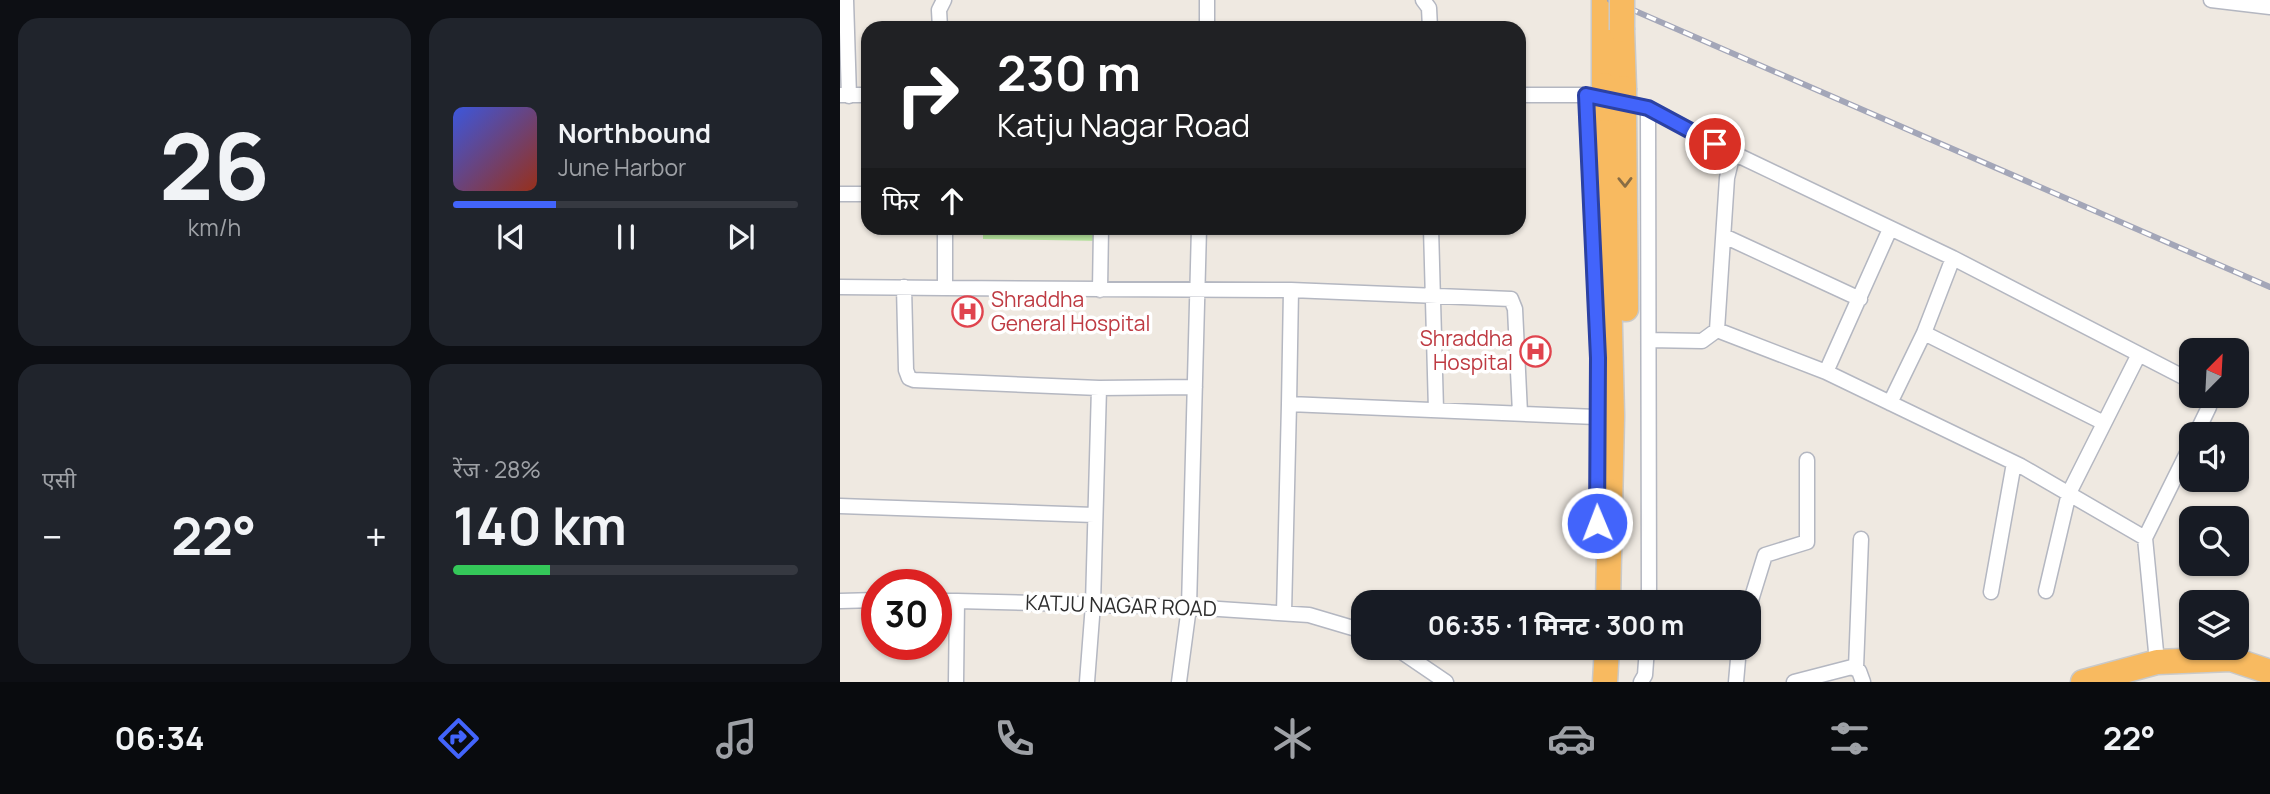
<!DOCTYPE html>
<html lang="hi">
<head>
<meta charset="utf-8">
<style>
	body { margin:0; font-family:Manrope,"Noto Sans Devanagari",sans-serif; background:#20242c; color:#f1f3f6; height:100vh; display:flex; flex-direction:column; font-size:26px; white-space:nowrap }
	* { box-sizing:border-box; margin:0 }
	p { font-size:23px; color:#9ea1a6 }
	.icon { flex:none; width:38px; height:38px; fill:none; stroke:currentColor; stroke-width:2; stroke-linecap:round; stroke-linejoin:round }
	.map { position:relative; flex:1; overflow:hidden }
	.panel { display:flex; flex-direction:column; gap:18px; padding:18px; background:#0d0f14; width:840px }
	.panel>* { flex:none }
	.top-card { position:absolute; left:21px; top:21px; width:665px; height:214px; border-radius:21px; box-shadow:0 2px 5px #0004; background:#202124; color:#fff; overflow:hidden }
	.needle { width:46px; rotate:24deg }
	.fabs { position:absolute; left:1339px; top:338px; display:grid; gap:14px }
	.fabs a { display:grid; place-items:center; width:70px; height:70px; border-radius:14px; background:#171b24; box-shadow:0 2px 5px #0004; font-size:35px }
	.speed { position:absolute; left:21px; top:569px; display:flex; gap:14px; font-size:35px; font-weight:700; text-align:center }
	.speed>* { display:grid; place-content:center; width:91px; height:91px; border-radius:50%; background:#171b24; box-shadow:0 2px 5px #0004; line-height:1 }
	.speed .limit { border:10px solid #d22; background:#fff; color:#111 }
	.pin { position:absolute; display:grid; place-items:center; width:60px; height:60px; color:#fff; margin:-30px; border:4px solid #fff; border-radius:50%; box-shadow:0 2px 7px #0007 }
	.me { position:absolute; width:77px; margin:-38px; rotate:359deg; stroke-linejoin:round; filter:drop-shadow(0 0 5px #0008) }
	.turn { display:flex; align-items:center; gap:24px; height:147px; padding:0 21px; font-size:32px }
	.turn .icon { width:91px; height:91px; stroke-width:2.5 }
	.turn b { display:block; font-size:49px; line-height:60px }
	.then { display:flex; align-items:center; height:66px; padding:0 21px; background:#0003; gap:14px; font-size:26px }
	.big { font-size:52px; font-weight:700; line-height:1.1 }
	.panel .widget { flex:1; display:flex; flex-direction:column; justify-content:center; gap:10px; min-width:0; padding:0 24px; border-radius:21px; background:#20242c }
	.panel .dial { align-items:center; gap:0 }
	.dial b { font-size:91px; line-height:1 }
	.song { display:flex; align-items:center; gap:21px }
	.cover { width:84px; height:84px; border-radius:10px; background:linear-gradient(135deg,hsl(230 70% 55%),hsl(10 70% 35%)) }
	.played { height:7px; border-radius:4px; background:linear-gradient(90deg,#4264fb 30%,#363941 30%) }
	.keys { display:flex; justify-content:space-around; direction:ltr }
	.heat { display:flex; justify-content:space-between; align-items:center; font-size:38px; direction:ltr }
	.charge { height:10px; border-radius:5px; background:linear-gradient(90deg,#34c759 28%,#363941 0) }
	.panel .tiles { flex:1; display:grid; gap:18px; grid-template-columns:repeat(2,1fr) }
	.trip { position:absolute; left:511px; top:590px; width:410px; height:70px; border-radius:21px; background:#171b24; box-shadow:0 2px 5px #0004; font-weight:700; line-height:70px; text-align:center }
	.dock { display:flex; height:112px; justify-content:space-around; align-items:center; background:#090b0e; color:#9ea1a6 }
	.dock .icon { width:49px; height:49px }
	.dock .on { color:#4264fb }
	.dock b { font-size:32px; color:#f1f3f6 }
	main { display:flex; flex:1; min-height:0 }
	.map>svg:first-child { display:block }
	.green { fill:#b6e59e }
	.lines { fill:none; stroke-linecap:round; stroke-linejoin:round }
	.minor-casing { stroke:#b4b7c1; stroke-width:17 }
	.trunk-casing { stroke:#c9c9c9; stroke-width:27 }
	.minor { stroke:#fff; stroke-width:14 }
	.trunk { stroke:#f8ba60; stroke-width:24 }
	.rail-casing { stroke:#a3a6b8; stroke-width:6 }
	.rail { stroke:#fff; stroke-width:3.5; stroke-dasharray:10; stroke-linecap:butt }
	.trunk-bridge-casing { stroke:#c9c9c9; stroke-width:27; stroke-linecap:butt }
	.trunk-bridge { stroke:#f8ba60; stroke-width:24 }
	.oneway { stroke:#896d44 }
	.route-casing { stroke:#2b41a3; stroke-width:18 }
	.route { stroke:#4264fb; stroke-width:12 }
	.labels { text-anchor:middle; stroke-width:7; stroke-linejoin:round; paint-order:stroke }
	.health-label { font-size:21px; fill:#be3a42; stroke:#fff; text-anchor:start }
	.street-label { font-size:21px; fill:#2e2e2e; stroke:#fff }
</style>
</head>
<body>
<main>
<section class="panel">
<div class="tiles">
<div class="widget dial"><b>26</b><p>km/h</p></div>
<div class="widget">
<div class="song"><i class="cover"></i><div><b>Northbound</b><p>June Harbor</p></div></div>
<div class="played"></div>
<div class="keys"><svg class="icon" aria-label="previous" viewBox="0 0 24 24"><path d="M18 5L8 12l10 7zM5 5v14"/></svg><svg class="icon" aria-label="pause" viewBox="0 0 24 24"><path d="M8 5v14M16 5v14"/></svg><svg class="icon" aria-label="next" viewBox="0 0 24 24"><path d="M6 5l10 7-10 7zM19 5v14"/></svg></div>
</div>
<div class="widget"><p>एसी</p>
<div class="heat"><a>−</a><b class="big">22°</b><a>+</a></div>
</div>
<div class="widget"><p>रेंज · 28%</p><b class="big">140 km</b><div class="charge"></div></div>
</div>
</section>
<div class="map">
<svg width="1430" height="682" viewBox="0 0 1430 682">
	<rect width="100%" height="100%" fill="#efe9e1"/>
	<path class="green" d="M 143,228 L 264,228 L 264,241 L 143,239 Z"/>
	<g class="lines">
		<defs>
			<path id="minor" d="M 6,0 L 9,96
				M 583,0 L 589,8 L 590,28
				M 1371,0 L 1430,7
				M 100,28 L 99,10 L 104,0
				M 367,28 L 367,0
				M 1,95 L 28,95
				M 679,95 L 746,95 L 808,108 L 893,153 L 1113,258 L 1351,381
				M 746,95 L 758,358 L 758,545
				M 808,108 L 809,602
				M 0,194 L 28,194
				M 105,228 L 105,288 L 451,290 L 449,404
				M 591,228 L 596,410
				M 1050,229 L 986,372 L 1181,466 L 1305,538
				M 884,236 L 1020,299
				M 0,287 L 105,288
				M 64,287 L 66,370 L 69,378 L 74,380 L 259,388 L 355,387
				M 260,290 L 261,228
				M 451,290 L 671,299 L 675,309 L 680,413
				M 877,330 L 986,372
				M 1084,333 L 1264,423
				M 809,340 L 862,341 L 877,330 L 887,178 L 893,153
				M 1050,403 L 1084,333 L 1113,258
				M 1356,434 L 1369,407 L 1370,396
				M 0,506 L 254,515
				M 1206,591 L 1229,493 L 1299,354
				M 1151,592 L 1174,463
				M 0,601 L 37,600
				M 96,601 L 117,601
				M 908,610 L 925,555 L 967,542 L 967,460
				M 444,613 L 449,404 L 756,417
				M 556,648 L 606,682
				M 1317,662 L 1305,538 L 1351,445
				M 1016,668 L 1021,539
				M 116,682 L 117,601 L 349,607 L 469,615 L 523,631
				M 247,682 L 253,604 L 259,388
				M 339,682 L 349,607 L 359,228
				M 801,682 L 805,675 L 807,648
				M 896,682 L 899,648
				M 954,682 L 1012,667 L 1019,671 L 1023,682"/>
			<path id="trunk" d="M 764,0 L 764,85
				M 782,30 L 784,88
				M 765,109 L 772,416 L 768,602
				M 784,114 L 786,309
				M 765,682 L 767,648
				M 1243,682 L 1317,662 L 1391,659 L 1430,672"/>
		</defs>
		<use href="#minor" class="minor-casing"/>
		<use href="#trunk" class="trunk-casing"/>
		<use href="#minor" class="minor"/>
		<use href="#trunk" class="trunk"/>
		<defs>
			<path id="rail" d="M 770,0 L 1430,287"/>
		</defs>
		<use href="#rail" class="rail-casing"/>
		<use href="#rail" class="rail"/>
		<defs>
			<path id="trunk-bridge" d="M 782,0 L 782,30
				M 764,85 L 765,109
				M 784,114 L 784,88"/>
		</defs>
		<use href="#trunk-bridge" class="trunk-bridge-casing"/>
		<use href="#trunk-bridge" class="trunk-bridge"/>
	</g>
	<defs><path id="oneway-chevron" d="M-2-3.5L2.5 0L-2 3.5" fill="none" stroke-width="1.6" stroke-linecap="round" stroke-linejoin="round" transform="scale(1.75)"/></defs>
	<use class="oneway" href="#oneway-chevron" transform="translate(785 182) rotate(89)"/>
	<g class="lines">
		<defs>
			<path id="route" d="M 757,523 L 758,358 L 746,95 L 808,108 L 875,144"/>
		</defs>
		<use href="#route" class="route-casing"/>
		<use href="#route" class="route"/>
	</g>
	<defs>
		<symbol id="hospital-ring" viewBox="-11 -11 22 22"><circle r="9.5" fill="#fff" stroke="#e0444e" stroke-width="1.5"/><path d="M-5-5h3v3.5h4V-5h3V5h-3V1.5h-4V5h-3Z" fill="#e0444e"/></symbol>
	</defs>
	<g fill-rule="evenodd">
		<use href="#hospital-ring" x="110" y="294" width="35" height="35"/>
		<use href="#hospital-ring" x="678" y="334" width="35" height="35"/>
	</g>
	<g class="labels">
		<g class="health-label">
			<text x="151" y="307">Shraddha<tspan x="151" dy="24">General Hospital</tspan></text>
			<text x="673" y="346" text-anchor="end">Shraddha<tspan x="673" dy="24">Hospital</tspan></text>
		</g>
		<g class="street-label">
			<text transform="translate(281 606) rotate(2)" y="7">KATJU NAGAR ROAD</text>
		</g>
	</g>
</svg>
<div class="fabs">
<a><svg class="needle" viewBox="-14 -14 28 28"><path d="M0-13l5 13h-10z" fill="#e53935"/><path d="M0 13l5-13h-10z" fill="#9ea1a6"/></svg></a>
<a><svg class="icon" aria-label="sound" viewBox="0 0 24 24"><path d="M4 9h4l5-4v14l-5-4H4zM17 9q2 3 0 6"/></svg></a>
<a><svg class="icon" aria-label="search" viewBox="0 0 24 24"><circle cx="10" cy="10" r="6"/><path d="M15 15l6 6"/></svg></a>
<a><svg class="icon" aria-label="layers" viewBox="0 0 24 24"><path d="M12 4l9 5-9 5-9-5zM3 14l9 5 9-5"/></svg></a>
</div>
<div class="speed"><div class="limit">30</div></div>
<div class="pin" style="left:875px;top:144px;background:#d93025"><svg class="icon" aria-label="arrive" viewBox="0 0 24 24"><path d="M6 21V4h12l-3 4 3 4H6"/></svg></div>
<svg class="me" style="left:757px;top:523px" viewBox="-20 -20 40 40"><circle r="17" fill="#4264fb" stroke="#fff" stroke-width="3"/><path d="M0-11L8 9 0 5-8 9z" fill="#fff"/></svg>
<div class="trip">06:35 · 1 मिनट · 300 m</div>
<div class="top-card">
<div class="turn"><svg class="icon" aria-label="right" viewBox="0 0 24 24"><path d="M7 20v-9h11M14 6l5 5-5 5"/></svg><div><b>230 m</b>Katju Nagar Road</div></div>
<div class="then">फिर<svg class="icon" aria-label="ahead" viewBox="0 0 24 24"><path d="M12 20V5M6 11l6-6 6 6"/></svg></div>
</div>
</div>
</main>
<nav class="dock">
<b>06:34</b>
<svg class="icon on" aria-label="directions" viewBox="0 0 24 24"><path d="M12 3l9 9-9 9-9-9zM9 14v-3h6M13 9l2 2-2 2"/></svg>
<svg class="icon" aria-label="music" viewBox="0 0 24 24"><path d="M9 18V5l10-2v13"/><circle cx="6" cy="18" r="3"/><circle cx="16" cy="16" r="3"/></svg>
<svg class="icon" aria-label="phone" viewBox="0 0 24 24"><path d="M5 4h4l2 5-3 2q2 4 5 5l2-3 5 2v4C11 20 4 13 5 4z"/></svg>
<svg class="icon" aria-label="climate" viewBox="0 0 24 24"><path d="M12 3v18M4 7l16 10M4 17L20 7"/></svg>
<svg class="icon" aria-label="car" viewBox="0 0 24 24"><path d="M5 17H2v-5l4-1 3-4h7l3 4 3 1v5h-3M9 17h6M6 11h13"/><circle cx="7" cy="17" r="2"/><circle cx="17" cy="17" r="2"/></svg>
<svg class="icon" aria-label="filters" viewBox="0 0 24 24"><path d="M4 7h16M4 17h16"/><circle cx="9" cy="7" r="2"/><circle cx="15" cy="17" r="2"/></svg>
<b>22°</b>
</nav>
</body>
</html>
